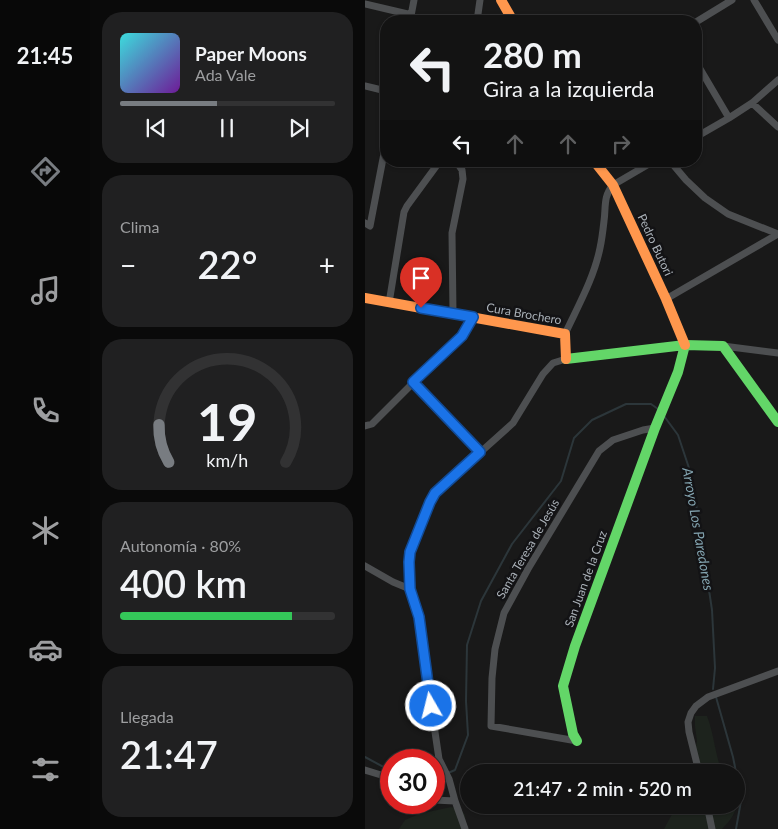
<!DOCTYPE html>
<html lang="es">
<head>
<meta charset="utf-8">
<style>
	body { margin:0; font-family:Lato,sans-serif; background:#202021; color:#f1f3f6; height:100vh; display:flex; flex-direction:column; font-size:19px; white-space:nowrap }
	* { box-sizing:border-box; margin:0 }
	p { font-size:16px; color:#9d9ea0 }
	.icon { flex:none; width:28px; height:28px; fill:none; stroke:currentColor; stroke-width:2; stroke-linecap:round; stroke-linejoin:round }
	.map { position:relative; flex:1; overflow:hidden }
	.side { display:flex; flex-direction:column; gap:12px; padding:12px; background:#0a0a0a; width:275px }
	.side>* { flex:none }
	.banner { position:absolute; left:15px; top:15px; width:322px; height:152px; border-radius:20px; box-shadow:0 1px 4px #0004,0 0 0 1px #323233; background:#131313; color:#f1f3f6; overflow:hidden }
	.speed { position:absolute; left:15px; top:749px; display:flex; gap:10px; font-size:25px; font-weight:700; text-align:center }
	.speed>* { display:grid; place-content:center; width:65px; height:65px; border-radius:50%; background:#131313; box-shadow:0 1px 4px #0004,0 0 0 1px #323233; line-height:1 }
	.speed .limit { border:8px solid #d22; background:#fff; color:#111 }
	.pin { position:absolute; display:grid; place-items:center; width:42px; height:42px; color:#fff; margin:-51px -21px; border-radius:50% 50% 50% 0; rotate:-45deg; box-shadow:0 0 5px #0007 }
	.pin .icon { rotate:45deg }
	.me { position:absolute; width:55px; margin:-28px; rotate:352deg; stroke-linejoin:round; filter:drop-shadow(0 0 4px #0008) }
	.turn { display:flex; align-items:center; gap:18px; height:105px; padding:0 20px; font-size:22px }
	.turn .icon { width:65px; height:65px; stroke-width:2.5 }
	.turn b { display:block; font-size:35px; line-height:42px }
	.lanes { display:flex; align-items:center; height:48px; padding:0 20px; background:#0003; justify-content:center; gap:25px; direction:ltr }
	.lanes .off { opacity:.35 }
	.big { font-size:38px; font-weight:600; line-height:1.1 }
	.side .card { flex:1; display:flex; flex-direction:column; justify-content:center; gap:8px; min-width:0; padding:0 18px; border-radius:20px; background:#202021 }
	.side .dial { align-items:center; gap:0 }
	.dial svg { height:130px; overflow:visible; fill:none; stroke:#323233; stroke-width:7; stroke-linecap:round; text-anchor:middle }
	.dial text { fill:#f1f3f6; stroke:none }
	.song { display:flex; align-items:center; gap:15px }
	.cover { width:60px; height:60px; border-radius:8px; background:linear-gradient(135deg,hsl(180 70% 55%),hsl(280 70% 35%)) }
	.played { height:5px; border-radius:2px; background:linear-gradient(90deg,#787c81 45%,#323233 45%) }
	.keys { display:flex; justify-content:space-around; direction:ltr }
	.heat { display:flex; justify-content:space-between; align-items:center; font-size:28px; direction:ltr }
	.charge { height:8px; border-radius:4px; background:linear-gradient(90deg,#34c759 80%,#323233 0) }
	.trip { position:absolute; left:95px; top:764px; width:285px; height:50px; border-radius:25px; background:#131313; box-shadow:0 1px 4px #0004,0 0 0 1px #323233; font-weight:600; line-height:50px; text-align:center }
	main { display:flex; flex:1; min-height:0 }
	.menu { display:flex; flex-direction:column; width:90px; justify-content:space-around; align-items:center; background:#080808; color:#9d9ea0 }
	.menu .icon { width:35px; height:35px }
	.menu .on { color:#787c81 }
	.menu b { font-size:22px; color:#f1f3f6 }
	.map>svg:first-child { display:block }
	.green { fill:#1d231d }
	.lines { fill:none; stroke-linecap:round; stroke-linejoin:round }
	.stream { stroke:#2c363a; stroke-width:2 }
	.street { stroke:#4d4f51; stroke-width:7 }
	.fast { stroke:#63d668; stroke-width:10 }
	.slow { stroke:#ff974d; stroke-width:10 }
	.route-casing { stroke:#114b97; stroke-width:12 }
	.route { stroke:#1a73e8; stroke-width:9 }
	.labels { text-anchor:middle; stroke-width:5; stroke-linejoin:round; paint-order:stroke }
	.street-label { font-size:12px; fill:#abb2b9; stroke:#131315 }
	.water-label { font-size:14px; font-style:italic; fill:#84a5b1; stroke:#131315 }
</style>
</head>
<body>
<main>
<nav class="menu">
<b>21:45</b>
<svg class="icon on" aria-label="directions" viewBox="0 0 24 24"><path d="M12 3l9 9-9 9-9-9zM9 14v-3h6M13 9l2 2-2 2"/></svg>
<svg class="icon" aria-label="music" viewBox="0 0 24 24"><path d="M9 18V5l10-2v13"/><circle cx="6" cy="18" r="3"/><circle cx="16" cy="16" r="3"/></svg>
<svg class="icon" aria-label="phone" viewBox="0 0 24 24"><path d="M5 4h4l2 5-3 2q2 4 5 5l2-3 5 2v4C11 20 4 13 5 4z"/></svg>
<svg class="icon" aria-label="climate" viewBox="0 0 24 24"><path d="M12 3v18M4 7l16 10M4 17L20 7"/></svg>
<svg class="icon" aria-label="car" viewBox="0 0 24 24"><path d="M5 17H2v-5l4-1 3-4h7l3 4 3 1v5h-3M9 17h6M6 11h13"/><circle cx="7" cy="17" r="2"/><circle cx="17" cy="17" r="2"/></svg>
<svg class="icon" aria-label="filters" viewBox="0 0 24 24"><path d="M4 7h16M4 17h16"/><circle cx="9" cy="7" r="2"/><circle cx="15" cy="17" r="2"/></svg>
</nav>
<section class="side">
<div class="card">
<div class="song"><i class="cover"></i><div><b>Paper Moons</b><p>Ada Vale</p></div></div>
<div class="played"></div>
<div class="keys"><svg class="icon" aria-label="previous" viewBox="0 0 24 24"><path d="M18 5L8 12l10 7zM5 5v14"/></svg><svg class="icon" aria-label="pause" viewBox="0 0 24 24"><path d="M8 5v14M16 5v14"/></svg><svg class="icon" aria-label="next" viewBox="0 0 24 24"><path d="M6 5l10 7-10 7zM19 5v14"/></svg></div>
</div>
<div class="card"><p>Clima</p>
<div class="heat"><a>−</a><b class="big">22°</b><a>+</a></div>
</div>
<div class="card dial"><svg viewBox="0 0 100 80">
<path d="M14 69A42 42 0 1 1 86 69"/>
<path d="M14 69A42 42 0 0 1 8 46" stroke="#787c81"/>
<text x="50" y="56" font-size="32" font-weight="700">19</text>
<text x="50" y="72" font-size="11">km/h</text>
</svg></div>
<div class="card"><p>Autonomía · 80%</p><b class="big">400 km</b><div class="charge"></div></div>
<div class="card"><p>Llegada</p><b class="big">21:47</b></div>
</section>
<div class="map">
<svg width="413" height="829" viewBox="0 0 413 829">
	<rect width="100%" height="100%" fill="#191919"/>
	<path class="green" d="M 330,716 L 342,716 C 349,734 350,754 357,772 L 326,772 L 332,741 L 330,726 Z
		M 371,796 C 374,809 367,819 357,829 L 299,829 L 312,805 L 371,805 Z
		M 86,807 L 96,810 L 100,815 L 102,829 L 34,829 L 40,820 L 54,814 Z"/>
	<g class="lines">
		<path class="stream" d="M 299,416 L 313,435 L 327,477 L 347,610 L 350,668 L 348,689
			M 351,697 L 368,757 L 371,772
			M 0,757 L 26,771
			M 371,775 L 376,801 L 371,829
			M 69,779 L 90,770 L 103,735 L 101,701 L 102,645 L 116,601 L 147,544 L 196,481 L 209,438 L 227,420 L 261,404 L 286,404 L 293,409"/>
		<path class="street" d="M 389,0 L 413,40
			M 0,4 L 47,15
			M 45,21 L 49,0
			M 112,21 L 115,0
			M 331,22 L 367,0
			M 331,62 L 364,118
			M 0,86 L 21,91
			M 387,103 L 413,127
			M 331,137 L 364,118 L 387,103 L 413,80
			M 305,161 L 321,180 L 340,198 L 363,214 L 413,234
			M 0,223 L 5,226 L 21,143
			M 301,299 L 413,234
			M 24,303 L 39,212 L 42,206 L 75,161
			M 88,313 L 87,233 L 98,179 L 97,170 L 91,161
			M 200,334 C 213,306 229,278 235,248 C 237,239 238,230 239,221 C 241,208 238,196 248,185 L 289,161
			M 358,346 L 413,353
			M 48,383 L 115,452
			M 0,426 L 7,424 L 48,383 L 97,336 L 108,317
			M 0,566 L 28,582 L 45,589
			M 212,741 L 126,726 L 127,678 L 130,649 L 139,613 L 163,569 L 234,451 L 248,440 L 278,430 L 290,428
			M 0,770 L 16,775 L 26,781
			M 334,772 L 324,732 L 323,722 L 326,713 L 331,706 L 343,697 L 413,671
			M 69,800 L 90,801
			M 342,805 L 347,829
			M 100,829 L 90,801 L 84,779 L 74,759 L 53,617 L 45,589 L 44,562 L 45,552 L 65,502 L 70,493 L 148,423 L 178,374 L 188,363 L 201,359"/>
		<path class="fast" d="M 201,359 L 320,345 L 358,346 L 413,422
			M 212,741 L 208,734 L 198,686 L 210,646 L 290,428 L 313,372 L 320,345"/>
		<path class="slow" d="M 136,0 L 148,21
			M 229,161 L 248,185 L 301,299 L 320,345
			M 0,298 L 200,334 L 201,359"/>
	</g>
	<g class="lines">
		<defs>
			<path id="route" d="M 56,308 L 108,317 L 97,336 L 48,382 L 115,452 L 70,493 L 65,502 L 45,552 L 44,562 L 45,589 L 54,617 L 66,706"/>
		</defs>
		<use href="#route" class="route-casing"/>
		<use href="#route" class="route"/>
	</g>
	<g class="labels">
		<g class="street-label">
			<text transform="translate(290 245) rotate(65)" y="4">Pedro Butori</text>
			<text transform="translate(159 314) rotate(10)" y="4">Cura Brochero</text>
			<text transform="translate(163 549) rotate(-60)" y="4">Santa Teresa de Jesús</text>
			<text transform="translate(221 579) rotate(-70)" y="4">San Juan de la Cruz</text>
		</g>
		<g class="water-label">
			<text transform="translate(333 529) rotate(80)" y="5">Arroyo Los Paredones</text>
		</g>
	</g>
</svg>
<div class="speed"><div class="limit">30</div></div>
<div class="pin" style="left:56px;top:308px;background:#d93025"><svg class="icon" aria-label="arrive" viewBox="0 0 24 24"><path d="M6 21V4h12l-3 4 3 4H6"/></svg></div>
<svg class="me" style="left:66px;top:706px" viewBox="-20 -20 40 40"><circle r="17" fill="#1a73e8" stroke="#fff" stroke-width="3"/><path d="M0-11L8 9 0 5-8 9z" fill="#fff"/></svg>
<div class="trip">21:47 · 2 min · 520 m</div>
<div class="banner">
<div class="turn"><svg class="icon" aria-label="left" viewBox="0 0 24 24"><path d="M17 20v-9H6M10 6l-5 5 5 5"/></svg><div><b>280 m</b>Gira a la izquierda</div></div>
<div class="lanes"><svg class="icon" aria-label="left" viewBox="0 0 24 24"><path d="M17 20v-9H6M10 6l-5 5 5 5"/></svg><svg class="icon off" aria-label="ahead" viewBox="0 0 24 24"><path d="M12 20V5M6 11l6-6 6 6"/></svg><svg class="icon off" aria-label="ahead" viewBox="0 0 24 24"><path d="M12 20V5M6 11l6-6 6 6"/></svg><svg class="icon off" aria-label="right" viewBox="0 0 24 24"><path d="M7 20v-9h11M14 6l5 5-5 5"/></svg></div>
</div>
</div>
</main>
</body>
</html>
